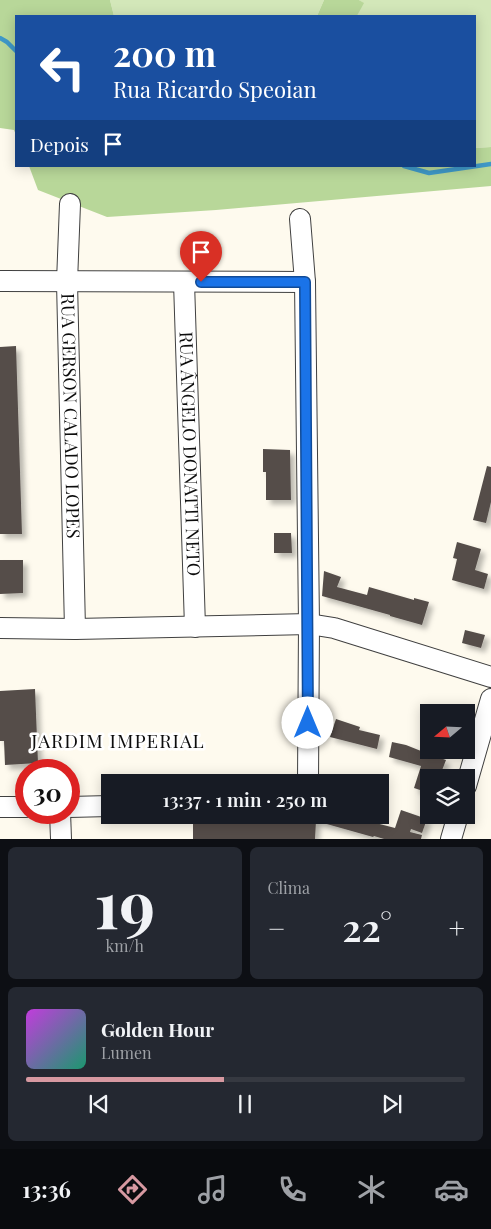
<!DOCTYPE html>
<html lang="pt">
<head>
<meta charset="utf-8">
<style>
	body { margin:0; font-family:"Playfair Display",serif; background:#242831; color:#f1f3f6; height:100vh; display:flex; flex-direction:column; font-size:19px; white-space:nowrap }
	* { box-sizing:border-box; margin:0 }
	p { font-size:16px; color:#9ea1a6 }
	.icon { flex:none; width:28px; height:28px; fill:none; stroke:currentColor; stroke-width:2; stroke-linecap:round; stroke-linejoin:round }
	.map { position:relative; height:839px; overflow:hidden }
	.sheet { display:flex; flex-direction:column; gap:8px; padding:8px; background:#0d0f14; flex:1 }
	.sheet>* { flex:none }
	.hud { position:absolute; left:15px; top:15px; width:461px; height:152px; border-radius:0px; box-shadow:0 2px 12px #0003; background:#1a4fa0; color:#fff; overflow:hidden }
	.needle { width:32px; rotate:251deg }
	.buttons { position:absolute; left:420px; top:704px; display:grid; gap:10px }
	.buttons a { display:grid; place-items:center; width:55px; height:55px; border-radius:0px; background:#171b24; box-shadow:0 2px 12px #0003; font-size:25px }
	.speed { position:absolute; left:15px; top:759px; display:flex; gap:10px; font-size:25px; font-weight:700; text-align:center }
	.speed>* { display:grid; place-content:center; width:65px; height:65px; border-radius:50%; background:#171b24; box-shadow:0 2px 12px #0003; line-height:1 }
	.speed .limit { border:8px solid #d22; background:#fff; color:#111 }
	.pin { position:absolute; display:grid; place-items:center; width:42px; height:42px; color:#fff; margin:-51px -21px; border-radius:50% 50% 50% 0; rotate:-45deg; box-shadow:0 0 5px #0007 }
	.pin .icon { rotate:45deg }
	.me { position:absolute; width:55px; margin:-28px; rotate:0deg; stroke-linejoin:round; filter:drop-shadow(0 0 4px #0008) }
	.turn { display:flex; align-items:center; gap:18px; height:105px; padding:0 15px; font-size:22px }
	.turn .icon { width:65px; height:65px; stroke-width:2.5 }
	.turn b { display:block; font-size:35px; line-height:42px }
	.then { display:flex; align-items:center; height:48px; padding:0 15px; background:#0003; gap:10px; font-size:19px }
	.big { font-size:38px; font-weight:600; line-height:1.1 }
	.sheet .card { flex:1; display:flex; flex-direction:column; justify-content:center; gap:8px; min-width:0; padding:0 18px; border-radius:8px; background:#242831 }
	.sheet .dial { align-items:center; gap:0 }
	.dial b { font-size:65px; line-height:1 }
	.song { display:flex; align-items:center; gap:15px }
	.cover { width:60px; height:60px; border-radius:8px; background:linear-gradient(135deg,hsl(290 70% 55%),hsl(160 70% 35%)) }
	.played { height:5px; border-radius:2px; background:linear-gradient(90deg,#d799a1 45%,#363941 45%) }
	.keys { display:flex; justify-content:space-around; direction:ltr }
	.heat { display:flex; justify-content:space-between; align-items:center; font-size:28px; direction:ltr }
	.sheet .tiles { flex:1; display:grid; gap:8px; grid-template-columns:1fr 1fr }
	.card:last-child { grid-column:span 2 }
	.trip { position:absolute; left:101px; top:774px; width:288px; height:50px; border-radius:0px; background:#171b24; box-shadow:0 2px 12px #0003; font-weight:600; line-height:50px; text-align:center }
	.tabs { display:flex; height:80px; justify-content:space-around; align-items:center; background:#090b0e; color:#9ea1a6 }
	.tabs .icon { width:35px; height:35px }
	.tabs .active { color:#d799a1 }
	.tabs b { font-size:22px; color:#f1f3f6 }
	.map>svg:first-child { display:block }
	.green { fill:#d3e7b9 }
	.forest { fill:#b8d799 }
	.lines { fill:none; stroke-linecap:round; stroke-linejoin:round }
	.stream { stroke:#3f98c7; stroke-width:4.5 }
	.building { fill:#554e4a; filter:url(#shadow) }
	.minor-casing { stroke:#404040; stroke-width:22 }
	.minor { stroke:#fff; stroke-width:20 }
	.route-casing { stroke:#114b97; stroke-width:12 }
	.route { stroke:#1a73e8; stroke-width:9 }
	.labels { text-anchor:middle; stroke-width:5; stroke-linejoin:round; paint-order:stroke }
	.street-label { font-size:18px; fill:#0d0d0d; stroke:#fff }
	.neighbourhood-label { font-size:19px; letter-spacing:1px; fill:#0d0d0d; stroke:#fff }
</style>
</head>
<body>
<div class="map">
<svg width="491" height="839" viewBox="0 0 491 839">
	<defs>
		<filter id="shadow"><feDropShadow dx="4.5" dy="4.5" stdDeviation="2.5" flood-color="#0004"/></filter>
	</defs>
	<rect width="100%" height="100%" fill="#fefaee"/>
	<path class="green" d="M 110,0 L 324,0 L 317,16 L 114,16 Z
		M 359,0 L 491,0 L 491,147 L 475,148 L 475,16 L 357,16 L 363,3 Z"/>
	<path class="forest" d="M 0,0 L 110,0 L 114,16 L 16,16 L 16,135 L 14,130 L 0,128 Z
		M 324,0 L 359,0 L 364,3 L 357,16 L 317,16 Z
		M 491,147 L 491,186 L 216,210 L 107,217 L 38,190 L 29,166 L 475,166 L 475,148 Z"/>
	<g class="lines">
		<path class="stream" d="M 0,38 L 7,42 L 16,51
			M 404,166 L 429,173 L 491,164"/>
	</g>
	<path class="building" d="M 16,346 L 22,534 L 0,534 L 0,347 Z
		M 263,449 L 290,450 L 291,500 L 266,500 L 266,472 L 263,472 Z
		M 487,466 L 491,467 L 491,502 L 486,523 L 473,520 Z
		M 274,533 L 291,533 L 292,553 L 274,553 Z
		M 457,542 L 481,549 L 475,570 L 488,574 L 484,589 L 452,580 L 457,559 L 453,558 Z
		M 0,560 L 23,560 L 23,593 L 0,594 Z
		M 324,571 L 341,577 L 337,587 L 367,595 L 369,587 L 414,600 L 414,598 L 429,602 L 422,625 L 390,616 L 390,615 L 322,596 Z
		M 465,630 L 485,635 L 481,648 L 462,643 Z
		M 35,689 L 38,763 L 5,765 L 4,741 L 0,741 L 0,691 Z
		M 336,719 L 360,727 L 359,730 L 380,735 L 377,749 L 330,737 Z
		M 392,742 L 406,745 L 426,753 L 427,750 L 429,750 L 429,754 L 446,760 L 441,773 L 429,769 L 429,793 L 414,788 L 421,766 L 389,757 Z
		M 401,810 L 427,819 L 422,833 L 411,829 L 410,832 L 422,835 L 421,839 L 384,839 L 374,836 L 373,837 L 316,821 L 315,839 L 193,839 L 193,823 L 241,821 L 301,822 L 302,817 L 306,818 L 307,815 L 345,815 L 395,828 Z"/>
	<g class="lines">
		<defs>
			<g id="minor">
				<path id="s1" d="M 70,204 L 67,282 L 75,629"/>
				<path d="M 300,219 L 305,282 L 309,624 L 308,782"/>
				<path d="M 0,281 L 305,282"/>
				<path id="s2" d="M 184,282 L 195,627"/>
				<path d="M 0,628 L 75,629 L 309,624 L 334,628 L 491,677"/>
				<path d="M 466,786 L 491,699"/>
				<path d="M 0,807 L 26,807"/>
				<path d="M 69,807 L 110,806"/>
				<path d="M 60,812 L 61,839"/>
				<path d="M 451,839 L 458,815"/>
			</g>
		</defs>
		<use href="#minor" class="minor-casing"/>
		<use href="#minor" class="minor"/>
	</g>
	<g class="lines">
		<defs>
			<path id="route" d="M 201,282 L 305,282 L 308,723"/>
		</defs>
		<use href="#route" class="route-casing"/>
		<use href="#route" class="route"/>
	</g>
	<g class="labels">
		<g class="street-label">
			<text dy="6" stroke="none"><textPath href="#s1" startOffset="212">RUA GERSON CALADO LOPES</textPath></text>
			<text dy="6" stroke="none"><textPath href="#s2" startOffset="172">RUA ÂNGELO DONATTI NETO</textPath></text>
		</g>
		<g class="neighbourhood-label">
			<text x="118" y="748">JARDIM IMPERIAL</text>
		</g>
	</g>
</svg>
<div class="buttons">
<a><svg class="needle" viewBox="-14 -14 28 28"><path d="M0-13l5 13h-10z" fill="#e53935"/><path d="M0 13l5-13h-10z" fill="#9ea1a6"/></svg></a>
<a><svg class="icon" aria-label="layers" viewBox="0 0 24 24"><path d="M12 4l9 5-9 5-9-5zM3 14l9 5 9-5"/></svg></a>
</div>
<div class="speed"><div class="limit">30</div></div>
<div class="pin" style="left:201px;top:282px;background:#d93025"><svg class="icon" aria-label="arrive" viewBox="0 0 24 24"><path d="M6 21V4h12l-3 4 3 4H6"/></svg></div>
<svg class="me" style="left:308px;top:723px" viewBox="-20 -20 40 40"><circle r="19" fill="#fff"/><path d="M0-13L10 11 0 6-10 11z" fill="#1a73e8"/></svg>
<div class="trip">13:37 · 1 min · 250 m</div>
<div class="hud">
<div class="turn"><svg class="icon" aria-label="left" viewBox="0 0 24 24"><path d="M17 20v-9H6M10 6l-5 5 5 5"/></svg><div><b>200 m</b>Rua Ricardo Speoian</div></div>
<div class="then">Depois<svg class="icon" aria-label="arrive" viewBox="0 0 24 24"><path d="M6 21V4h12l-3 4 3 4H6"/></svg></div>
</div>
</div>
<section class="sheet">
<div class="tiles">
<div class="card dial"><b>19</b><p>km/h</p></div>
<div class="card"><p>Clima</p>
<div class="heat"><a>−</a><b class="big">22°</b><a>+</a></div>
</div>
<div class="card">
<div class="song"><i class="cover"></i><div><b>Golden Hour</b><p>Lumen</p></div></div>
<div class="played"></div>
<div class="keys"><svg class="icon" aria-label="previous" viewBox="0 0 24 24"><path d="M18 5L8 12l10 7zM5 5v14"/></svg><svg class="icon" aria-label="pause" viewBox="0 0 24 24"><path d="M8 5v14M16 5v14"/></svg><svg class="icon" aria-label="next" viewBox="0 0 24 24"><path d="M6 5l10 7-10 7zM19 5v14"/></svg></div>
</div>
</div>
</section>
<nav class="tabs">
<b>13:36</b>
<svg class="icon active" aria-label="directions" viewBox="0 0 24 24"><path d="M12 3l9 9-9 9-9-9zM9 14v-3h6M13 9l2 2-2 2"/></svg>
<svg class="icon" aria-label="music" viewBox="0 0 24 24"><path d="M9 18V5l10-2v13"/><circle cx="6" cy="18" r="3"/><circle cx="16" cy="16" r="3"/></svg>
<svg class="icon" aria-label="phone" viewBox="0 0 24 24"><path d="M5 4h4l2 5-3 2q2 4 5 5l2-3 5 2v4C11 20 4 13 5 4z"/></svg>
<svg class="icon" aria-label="climate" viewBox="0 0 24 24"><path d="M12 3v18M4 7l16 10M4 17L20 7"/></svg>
<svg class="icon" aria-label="car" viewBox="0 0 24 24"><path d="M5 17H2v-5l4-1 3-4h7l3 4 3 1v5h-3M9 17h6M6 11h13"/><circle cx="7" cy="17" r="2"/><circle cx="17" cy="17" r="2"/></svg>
</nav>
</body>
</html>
